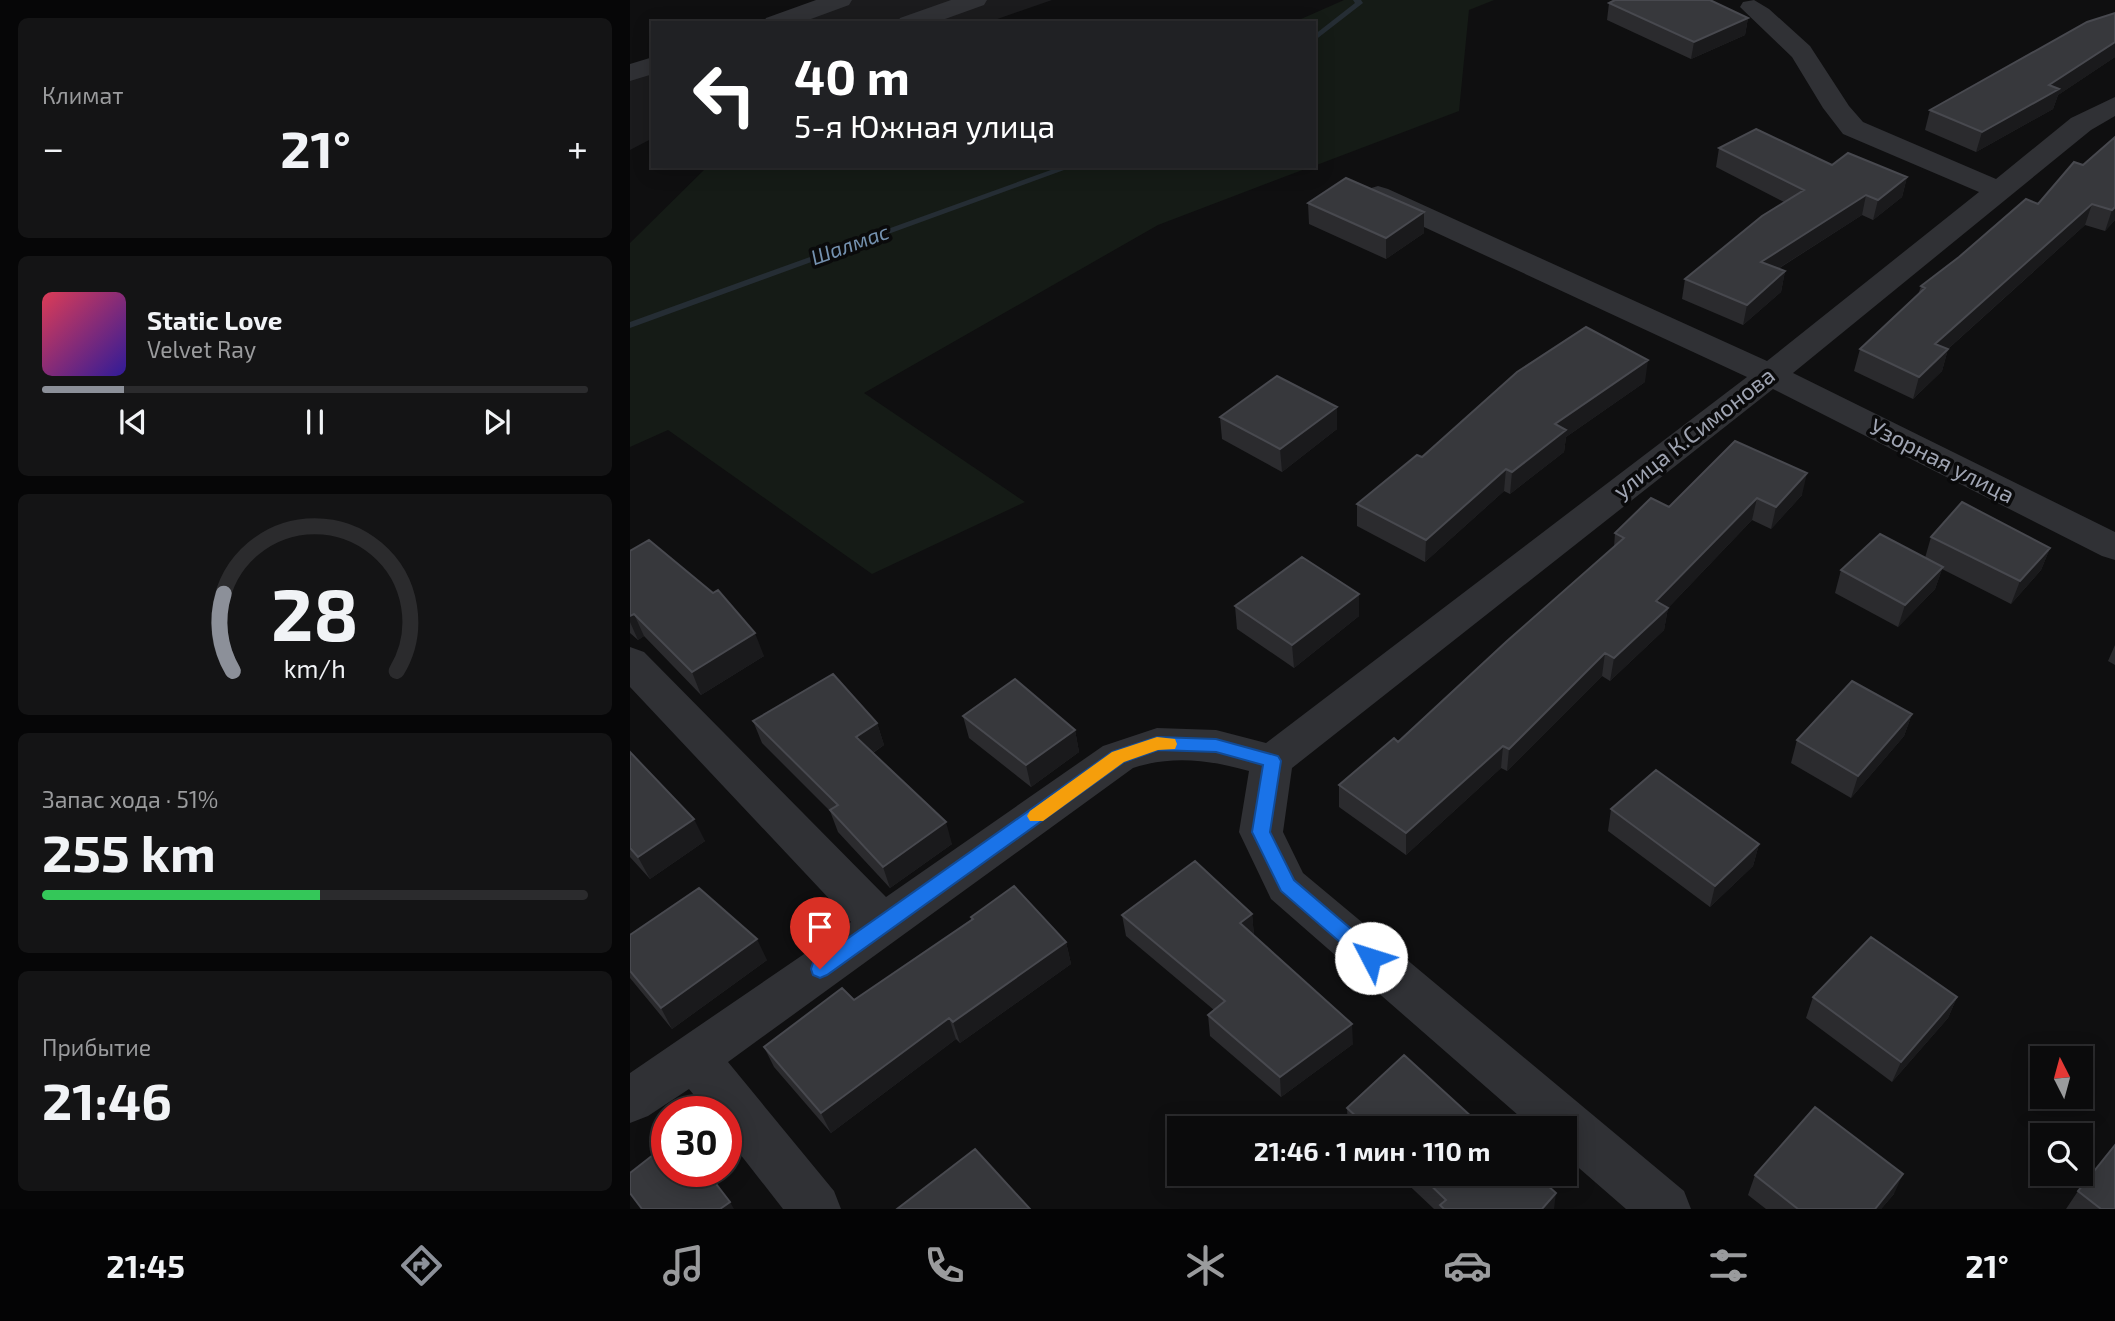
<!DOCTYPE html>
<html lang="ru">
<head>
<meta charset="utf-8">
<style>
	body { margin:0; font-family:"Exo 2",sans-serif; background:#141415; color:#f1f3f6; height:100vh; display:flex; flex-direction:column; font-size:26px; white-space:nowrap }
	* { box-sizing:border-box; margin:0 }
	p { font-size:23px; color:#9a9b9d }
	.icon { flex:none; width:38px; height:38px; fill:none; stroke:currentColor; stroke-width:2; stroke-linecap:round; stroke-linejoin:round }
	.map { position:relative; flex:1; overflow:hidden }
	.details { display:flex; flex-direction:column; gap:18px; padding:18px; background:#060607; width:630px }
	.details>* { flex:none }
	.banner { position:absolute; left:21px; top:21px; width:665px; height:147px; border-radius:0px; box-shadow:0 4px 18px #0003,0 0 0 2px #2b2b2d; background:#202124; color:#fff; overflow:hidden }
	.needle { width:46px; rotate:354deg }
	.fabs { position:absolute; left:1400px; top:1046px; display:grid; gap:14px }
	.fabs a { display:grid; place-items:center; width:63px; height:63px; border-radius:0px; background:#0b0b0c; box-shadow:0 4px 18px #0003,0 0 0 2px #2b2b2d; font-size:35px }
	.speed { position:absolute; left:21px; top:1096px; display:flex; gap:14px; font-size:35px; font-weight:700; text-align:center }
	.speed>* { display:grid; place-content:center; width:91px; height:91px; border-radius:50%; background:#0b0b0c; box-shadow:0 4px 18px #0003,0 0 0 2px #2b2b2d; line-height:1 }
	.speed .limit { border:10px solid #d22; background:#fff; color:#111 }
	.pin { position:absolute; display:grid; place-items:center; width:60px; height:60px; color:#fff; margin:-72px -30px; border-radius:50% 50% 50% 0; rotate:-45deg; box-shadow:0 0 7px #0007 }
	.pin .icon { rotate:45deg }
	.me { position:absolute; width:77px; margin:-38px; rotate:310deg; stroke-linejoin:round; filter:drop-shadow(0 0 5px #0008) }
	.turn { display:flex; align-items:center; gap:24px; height:147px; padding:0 28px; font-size:32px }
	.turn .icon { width:91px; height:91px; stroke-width:2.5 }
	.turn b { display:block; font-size:49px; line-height:60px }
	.big { font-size:52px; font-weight:700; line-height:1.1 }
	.details .widget { flex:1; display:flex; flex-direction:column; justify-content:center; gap:10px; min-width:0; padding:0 24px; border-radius:10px; background:#141415 }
	.details .dial { align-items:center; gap:0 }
	.dial svg { height:182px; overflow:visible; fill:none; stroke:#2b2b2d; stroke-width:7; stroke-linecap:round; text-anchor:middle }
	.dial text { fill:#f1f3f6; stroke:none }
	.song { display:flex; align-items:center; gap:21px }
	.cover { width:84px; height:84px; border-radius:10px; background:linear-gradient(135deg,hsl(350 70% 55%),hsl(250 70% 35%)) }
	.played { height:7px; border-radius:4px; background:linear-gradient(90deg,#8c9099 15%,#2b2b2d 15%) }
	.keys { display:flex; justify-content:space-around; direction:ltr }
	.heat { display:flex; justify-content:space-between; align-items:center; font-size:38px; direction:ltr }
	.charge { height:10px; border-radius:5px; background:linear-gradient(90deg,#34c759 51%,#2b2b2d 0) }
	.trip { position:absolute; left:537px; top:1116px; width:410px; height:70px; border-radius:0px; background:#0b0b0c; box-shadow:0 4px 18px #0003,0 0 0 2px #2b2b2d; font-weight:700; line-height:70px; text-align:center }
	.tabs { display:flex; height:112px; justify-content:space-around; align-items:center; background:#040405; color:#9a9b9d }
	.tabs .icon { width:49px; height:49px }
	.tabs .active { color:#8c9099 }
	.tabs b { font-size:32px; color:#f1f3f6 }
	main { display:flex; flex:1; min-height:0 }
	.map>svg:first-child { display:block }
	.built { fill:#1b1b1d }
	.green { fill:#151b16 }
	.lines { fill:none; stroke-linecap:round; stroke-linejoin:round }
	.stream { fill:#252d34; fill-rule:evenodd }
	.minor { fill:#303135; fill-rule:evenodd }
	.wall { fill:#2b2b2e }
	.shaded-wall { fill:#1a1a1c }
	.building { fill:#37383c; stroke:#48494f; stroke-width:2 }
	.route { fill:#1a73e8; stroke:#114b97; stroke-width:2 }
	.slow { fill:#f59e0b }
	.labels { text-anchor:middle; stroke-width:7; stroke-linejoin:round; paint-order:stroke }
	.far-water-label { font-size:21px; font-style:italic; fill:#7491af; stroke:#0a0a0b }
	.street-label { font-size:23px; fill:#9fa4b2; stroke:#0a0a0b }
</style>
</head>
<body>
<main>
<section class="details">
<div class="widget"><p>Климат</p>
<div class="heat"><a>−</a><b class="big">21°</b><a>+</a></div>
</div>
<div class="widget">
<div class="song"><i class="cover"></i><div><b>Static Love</b><p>Velvet Ray</p></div></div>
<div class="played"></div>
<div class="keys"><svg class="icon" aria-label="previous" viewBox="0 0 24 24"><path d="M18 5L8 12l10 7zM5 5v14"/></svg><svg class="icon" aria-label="pause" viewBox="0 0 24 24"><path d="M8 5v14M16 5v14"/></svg><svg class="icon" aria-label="next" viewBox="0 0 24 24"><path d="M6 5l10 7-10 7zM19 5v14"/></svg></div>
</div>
<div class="widget dial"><svg viewBox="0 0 100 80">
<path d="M14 69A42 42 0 1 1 86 69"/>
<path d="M14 69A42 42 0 0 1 10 35" stroke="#8c9099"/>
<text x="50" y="56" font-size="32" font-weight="700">28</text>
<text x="50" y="72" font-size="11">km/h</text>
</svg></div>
<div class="widget"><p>Запас хода · 51%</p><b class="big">255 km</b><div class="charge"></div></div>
<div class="widget"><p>Прибытие</p><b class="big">21:46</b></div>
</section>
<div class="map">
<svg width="1485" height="1209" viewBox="0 0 1485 1209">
	<rect width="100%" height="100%" fill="#0f0f10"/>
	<path class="built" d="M 218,0 L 422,0 L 356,23 L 153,23 Z
		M 23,69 L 23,138 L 0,150 L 0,77 Z"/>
	<path class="green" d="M 714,0 L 864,0 L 839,10 L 829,111 L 684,166 L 684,23 L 662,23 Z
		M 78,166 L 683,166 L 528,225 L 234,393 L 395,502 L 242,574 L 38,430 L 0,447 L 0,243 Z"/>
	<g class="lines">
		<path class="stream" d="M 723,0 L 731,0 L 733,3 L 684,41 L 684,35 L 725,3 Z
			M 432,166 L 445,166 L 0,328 L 0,322 Z"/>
		<path class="minor" d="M 186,0 L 222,0 L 219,5 L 170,23 L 133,23 L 136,18 Z
			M 321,0 L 357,0 L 354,5 L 304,23 L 267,23 L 270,18 Z
			M 1124,0 L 1139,9 L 1180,46 L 1219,106 L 1233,122 L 1366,179 L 1441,118 L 1485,97 L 1485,116 L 1461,130 L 1163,373 L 1485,532 L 1485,560 L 1472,556 L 1143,389 L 662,768 L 653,832 L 673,873 L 1054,1191 L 1061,1209 L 996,1209 L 934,1155 L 934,1129 L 904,1129 L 641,899 L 609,832 L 619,771 C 580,760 542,755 503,768 L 98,1062 L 204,1191 L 211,1209 L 153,1209 L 96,1136 L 96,1111 L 77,1111 L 59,1089 L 18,1116 L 0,1123 L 0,1073 L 221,922 L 0,687 L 0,647 L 14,652 L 256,897 L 473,746 L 527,728 L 586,730 L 636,743 L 1117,377 L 738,201 L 733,195 L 738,189 L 748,186 L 758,189 L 1137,361 L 1349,192 L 1213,134 L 1193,108 L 1162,57 L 1110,7 L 1113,2 Z
			M 23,57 L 23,74 L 0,81 L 0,64 Z"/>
	</g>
	<path class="wall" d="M 979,3 L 1118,18 L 1115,35 L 1061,59 L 977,20 Z
		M 1485,13 L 1485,57 L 1428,95 L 1423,109 L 1346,152 L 1295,130 L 1300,110 Z
		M 1485,137 L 1485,220 L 1475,231 L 1455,225 L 1318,349 L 1312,371 L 1283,399 L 1224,371 L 1230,349 L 1288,295 L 1291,286 L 1408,204 Z
		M 1089,148 L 1202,165 L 1277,177 L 1272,197 L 1243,220 L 1232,215 L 1148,269 L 1155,271 L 1151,292 L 1113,325 L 1052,299 L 1055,279 L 1154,202 L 1086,167 Z
		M 678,203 L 794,212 L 794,233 L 756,259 L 679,224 Z
		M 1015,382 L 936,437 L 934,452 L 880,494 L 874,491 L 795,562 L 727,526 L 727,504 L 792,457 Z
		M 707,407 L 707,429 L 652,472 L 592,439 L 590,417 Z
		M 1105,441 L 1172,495 L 1141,529 L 1122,520 L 1038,608 L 1034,630 L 980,681 L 972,676 L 877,771 L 871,768 L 776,855 L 709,807 L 709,785 L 768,742 L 984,547 L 985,533 L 1039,507 Z
		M 1301,537 L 1420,548 L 1411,570 L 1381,604 L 1312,569 L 1305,589 L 1268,627 L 1205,593 L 1211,570 L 1295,558 Z
		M 0,551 L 134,656 L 71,695 L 14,636 L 8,640 L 0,633 Z
		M 605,606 L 729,616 L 664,668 L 607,629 Z
		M 1485,645 L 1485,665 L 1478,661 Z
		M 1282,714 L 1274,736 L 1221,798 L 1161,763 L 1167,740 Z
		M 333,716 L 445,730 L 449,752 L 401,787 L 339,738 Z
		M 123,721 L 247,723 L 254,745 L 243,753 L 322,844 L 260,888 L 208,832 L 200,811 L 132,743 Z
		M 0,752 L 75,841 L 20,879 L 0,857 Z
		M 981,809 L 1129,844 L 1123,866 L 1080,907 L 978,831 Z
		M 622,914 L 624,936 L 723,1044 L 651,1097 L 580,1036 L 578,1015 L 584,1010 L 496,936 L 492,915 Z
		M 341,917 L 436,942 L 441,964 L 330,1043 L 326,1039 L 201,1133 L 144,1067 L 134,1047 L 224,1000 L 342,920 Z
		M 0,935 L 137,960 L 42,1029 L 0,978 Z
		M 1183,997 L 1327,997 L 1318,1018 L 1262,1082 L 1176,1018 Z
		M 717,1108 L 855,1129 L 718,1129 Z
		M 767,1174 L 905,1174 L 924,1209 L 804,1209 Z
		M 1125,1175 L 1264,1194 L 1251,1209 L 1136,1209 L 1118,1195 Z
		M 1448,1191 L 1485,1209 L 1436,1209 Z"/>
	<path class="shaded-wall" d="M 1118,18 L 1115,35 L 1061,59 L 1064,42 Z
		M 1485,42 L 1485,57 L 1428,95 L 1423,109 L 1346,152 L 1352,132 L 1419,85 Z
		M 1277,177 L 1272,197 L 1243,220 L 1248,200 Z
		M 1236,195 L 1232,215 L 1127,282 L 1131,262 Z
		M 1462,204 L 1455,225 L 1299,366 L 1305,344 Z
		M 1485,207 L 1485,220 L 1475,231 L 1482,210 Z
		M 794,212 L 794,233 L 756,259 L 756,238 Z
		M 1155,271 L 1151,292 L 1113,325 L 1117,305 Z
		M 1318,349 L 1312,371 L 1283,399 L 1289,377 Z
		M 1018,360 L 1015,382 L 936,437 L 934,452 L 880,494 L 882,472 L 925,424 Z
		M 707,407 L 707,429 L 652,472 L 650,449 Z
		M 876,469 L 874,491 L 795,562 L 796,540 Z
		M 1177,473 L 1172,495 L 1141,529 L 1146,507 Z
		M 1127,498 L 1122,520 L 1037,609 L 1038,608 L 1034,630 L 980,681 L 984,658 L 1026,601 Z
		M 1420,548 L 1411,570 L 1381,604 L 1390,581 Z
		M 1313,567 L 1305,589 L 1268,627 L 1275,605 Z
		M 729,594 L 729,616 L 664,668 L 662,645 Z
		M 4,614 L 14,636 L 8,640 L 0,622 L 0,616 Z
		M 125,633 L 134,656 L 71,695 L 62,672 Z
		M 975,653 L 972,676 L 877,771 L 879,749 Z
		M 1282,714 L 1274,736 L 1221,798 L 1228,776 Z
		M 247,723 L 254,745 L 233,759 L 226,737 Z
		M 445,730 L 449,752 L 401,787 L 396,765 Z
		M 873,746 L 871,768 L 776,855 L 776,833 Z
		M 64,819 L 75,841 L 20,879 L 8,857 Z
		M 316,822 L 322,844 L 260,888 L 253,867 Z
		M 1129,844 L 1123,866 L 1080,907 L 1085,886 Z
		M 622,914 L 624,935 L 612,945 L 610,923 Z
		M 127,939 L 137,960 L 42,1029 L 31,1008 Z
		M 436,942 L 441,964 L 330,1043 L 323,1022 Z
		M 1327,997 L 1318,1018 L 1262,1082 L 1271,1062 Z
		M 319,1018 L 326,1039 L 201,1133 L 191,1113 Z
		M 722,1024 L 723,1044 L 651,1097 L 650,1077 Z
		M 1273,1174 L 1264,1194 L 1251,1209 L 1245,1209 Z
		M 926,1193 L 924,1209 L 912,1209 Z
		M 100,1202 L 104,1209 L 90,1209 Z"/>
	<path class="building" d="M 985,0 L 1080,0 L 1118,18 L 1064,42 L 979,3 Z
		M 1485,13 L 1485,42 L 1419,85 L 1429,89 L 1352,132 L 1300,110 L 1457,22 Z
		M 1126,129 L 1202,165 L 1218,153 L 1277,177 L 1248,200 L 1236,195 L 1131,262 L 1155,271 L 1117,305 L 1055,279 L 1132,216 L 1174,190 L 1089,148 Z
		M 1485,137 L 1485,207 L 1482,210 L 1462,204 L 1305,344 L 1318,349 L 1289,377 L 1230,349 L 1295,288 L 1291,286 L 1329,257 L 1396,199 L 1408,204 L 1444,162 L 1453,165 Z
		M 716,178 L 794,212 L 756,238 L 678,203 Z
		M 956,327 L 1018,360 L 925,424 L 936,430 L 882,472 L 876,469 L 796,540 L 727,504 L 787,455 L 792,457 L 887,372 Z
		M 647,376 L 707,407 L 650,449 L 590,417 Z
		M 1105,441 L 1177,473 L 1146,507 L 1127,498 L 1026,601 L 1038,608 L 984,658 L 975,653 L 879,749 L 873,746 L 776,833 L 709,785 L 764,738 L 768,742 L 877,641 L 994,538 L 985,533 L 1021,498 L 1039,507 Z
		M 1332,502 L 1420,548 L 1390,581 L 1301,537 Z
		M 1250,534 L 1313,567 L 1275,605 L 1211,570 Z
		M 19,540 L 83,593 L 88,590 L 125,633 L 62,672 L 4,614 L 0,616 L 0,551 Z
		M 672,557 L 729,594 L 662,645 L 605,606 Z
		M 203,674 L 247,723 L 226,737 L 316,822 L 253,867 L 200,810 L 208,805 L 123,721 Z
		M 385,679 L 445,730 L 396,765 L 333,716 Z
		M 1222,681 L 1282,714 L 1228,776 L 1167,740 Z
		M 0,752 L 64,819 L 8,857 L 0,848 Z
		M 1026,770 L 1129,844 L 1085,886 L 981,809 Z
		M 565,861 L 622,914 L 610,923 L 722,1024 L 650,1077 L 578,1015 L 595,1001 L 492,915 Z
		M 384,886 L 436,942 L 323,1022 L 319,1018 L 191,1113 L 134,1047 L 212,988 L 224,1000 L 343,919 L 341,917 Z
		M 69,888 L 127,939 L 31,1008 L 0,971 L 0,935 Z
		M 1241,937 L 1327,997 L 1271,1062 L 1183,997 Z
		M 774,1055 L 855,1129 L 740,1129 L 717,1108 Z
		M 1185,1107 L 1273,1174 L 1245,1209 L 1168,1209 L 1125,1175 Z
		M 37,1144 L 37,1171 L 76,1171 L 100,1202 L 90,1209 L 12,1209 L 0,1193 L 0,1173 Z
		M 1485,1145 L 1485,1209 L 1471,1209 L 1448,1191 Z
		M 345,1149 L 400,1209 L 267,1209 Z
		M 789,1174 L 905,1174 L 926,1193 L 912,1209 L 814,1209 L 810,1205 L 816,1200 Z"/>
	<path class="route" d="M 527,737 L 586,739 L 648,756 L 651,761 L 640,832 L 664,880 L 748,952 L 751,958 L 748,963 L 741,966 L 734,963 L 651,891 L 622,832 L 633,765 L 586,752 L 528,750 L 494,762 L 197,975 L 190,978 L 183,975 L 181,969 L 183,963 L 482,752 Z"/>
	<path class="slow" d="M 527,737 L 545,739 L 547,744 L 545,749 L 528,750 L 494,762 L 413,821 L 400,821 L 397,816 L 400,811 L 482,752 Z"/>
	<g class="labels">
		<g class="far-water-label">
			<text transform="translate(220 245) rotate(-20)" y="7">Шалмас</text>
		</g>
		<g class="street-label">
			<text transform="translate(1064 433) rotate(-38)" y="8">улица К.Симонова</text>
			<text transform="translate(1312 461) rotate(27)" y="8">Узорная улица</text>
		</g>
	</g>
</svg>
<div class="fabs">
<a><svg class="needle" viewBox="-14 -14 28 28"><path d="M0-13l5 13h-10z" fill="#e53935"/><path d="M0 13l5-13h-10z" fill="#9a9b9d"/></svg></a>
<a><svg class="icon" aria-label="search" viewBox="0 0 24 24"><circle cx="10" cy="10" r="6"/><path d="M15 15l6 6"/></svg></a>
</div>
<div class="speed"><div class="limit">30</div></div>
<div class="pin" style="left:190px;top:969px;background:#d93025"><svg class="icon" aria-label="arrive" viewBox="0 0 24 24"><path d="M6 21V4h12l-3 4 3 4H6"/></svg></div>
<svg class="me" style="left:741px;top:958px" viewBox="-20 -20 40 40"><circle r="19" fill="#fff"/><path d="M0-13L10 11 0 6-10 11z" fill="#1a73e8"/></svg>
<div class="trip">21:46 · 1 мин · 110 m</div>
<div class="banner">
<div class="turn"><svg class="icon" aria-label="left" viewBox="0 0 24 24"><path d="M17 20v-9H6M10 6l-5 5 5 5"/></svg><div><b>40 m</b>5-я Южная улица</div></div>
</div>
</div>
</main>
<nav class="tabs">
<b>21:45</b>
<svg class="icon active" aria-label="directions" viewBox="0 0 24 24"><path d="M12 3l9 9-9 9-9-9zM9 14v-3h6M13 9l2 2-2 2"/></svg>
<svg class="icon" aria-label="music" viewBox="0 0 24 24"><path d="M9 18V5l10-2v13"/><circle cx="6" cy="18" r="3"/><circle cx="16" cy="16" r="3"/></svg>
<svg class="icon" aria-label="phone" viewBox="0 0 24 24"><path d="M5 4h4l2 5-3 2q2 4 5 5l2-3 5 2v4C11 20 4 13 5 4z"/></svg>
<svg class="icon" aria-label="climate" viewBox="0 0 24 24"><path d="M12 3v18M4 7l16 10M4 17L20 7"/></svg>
<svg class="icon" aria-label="car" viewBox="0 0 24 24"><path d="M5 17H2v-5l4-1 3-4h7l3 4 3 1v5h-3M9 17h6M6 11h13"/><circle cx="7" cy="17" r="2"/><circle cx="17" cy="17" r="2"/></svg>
<svg class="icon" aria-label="filters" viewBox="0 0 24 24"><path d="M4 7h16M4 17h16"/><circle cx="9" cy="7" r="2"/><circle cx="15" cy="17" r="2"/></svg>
<b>21°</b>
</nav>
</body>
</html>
